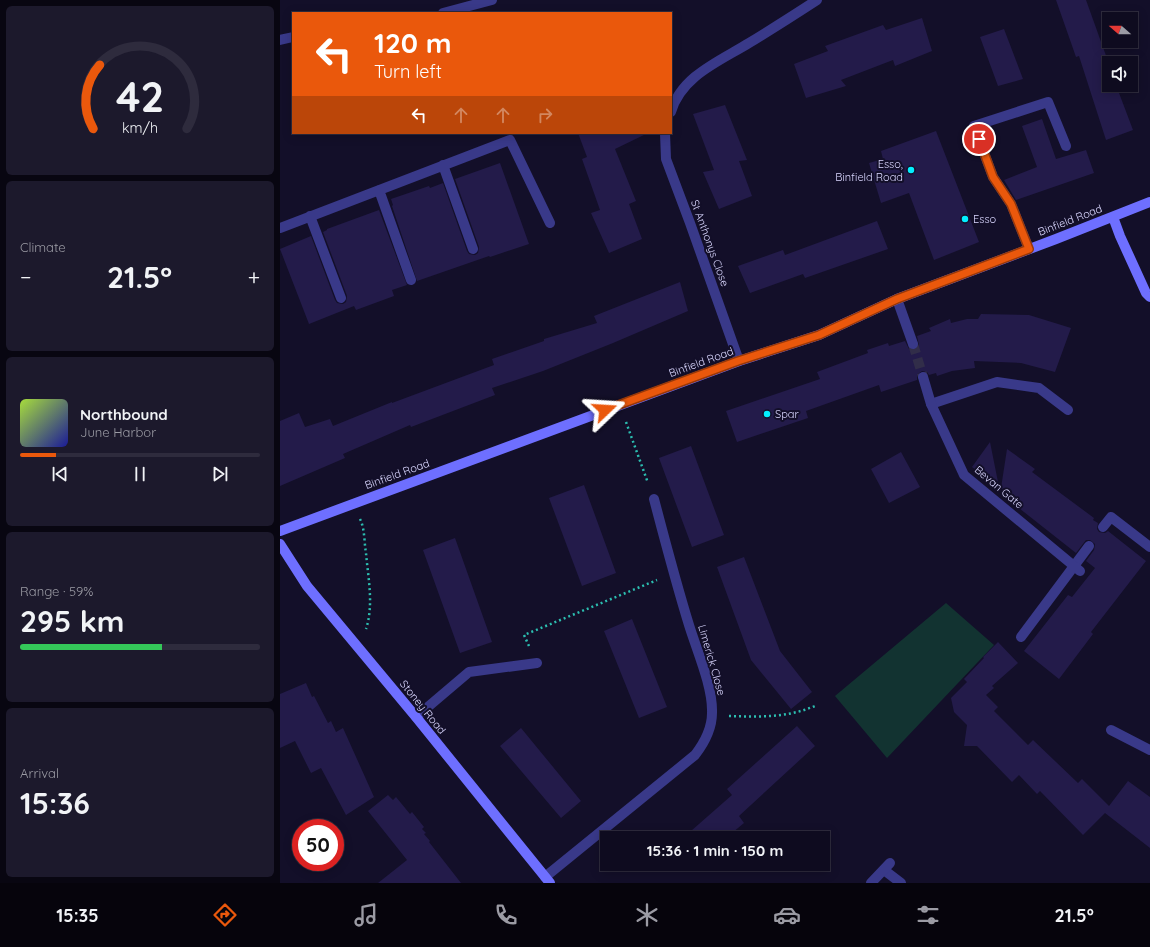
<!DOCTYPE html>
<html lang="en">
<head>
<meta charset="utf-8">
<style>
	body { margin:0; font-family:Quicksand,sans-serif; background:#1c192c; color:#f1f3f6; height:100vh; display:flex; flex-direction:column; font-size:15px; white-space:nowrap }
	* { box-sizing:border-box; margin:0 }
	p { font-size:13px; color:#9b9ba4 }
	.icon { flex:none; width:22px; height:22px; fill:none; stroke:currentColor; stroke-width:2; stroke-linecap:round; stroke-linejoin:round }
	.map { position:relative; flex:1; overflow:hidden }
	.side { display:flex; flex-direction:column; gap:6px; padding:6px; background:#080611; width:280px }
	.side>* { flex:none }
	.banner { position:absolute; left:12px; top:12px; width:380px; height:122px; border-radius:0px; box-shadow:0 2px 10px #0003,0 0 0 1px #2e2b3d; background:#ea580c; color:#fff; overflow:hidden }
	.needle { width:26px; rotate:290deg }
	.controls { position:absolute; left:822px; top:12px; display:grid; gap:8px }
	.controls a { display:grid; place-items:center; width:36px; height:36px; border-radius:0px; background:#0e0b1f; box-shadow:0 2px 10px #0003,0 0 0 1px #2e2b3d; font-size:20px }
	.speed { position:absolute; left:12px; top:819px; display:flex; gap:8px; font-size:20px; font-weight:700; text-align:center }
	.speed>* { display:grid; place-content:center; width:52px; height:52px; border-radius:50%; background:#0e0b1f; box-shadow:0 2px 10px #0003,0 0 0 1px #2e2b3d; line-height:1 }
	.speed .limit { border:6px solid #d22; background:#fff; color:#111 }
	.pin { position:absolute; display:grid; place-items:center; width:34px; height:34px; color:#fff; margin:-17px; border:2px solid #fff; border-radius:50%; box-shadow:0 1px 4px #0007 }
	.me { position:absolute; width:44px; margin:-22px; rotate:70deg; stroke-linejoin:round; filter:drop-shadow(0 0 3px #0008) }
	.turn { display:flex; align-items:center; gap:14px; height:84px; padding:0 16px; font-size:18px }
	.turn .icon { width:52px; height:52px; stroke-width:2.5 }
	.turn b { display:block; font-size:28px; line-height:34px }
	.lanes { display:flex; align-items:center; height:38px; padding:0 16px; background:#0003; justify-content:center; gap:20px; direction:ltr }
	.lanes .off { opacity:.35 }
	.big { font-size:30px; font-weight:700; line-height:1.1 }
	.side .card { flex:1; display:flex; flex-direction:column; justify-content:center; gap:6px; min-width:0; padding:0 14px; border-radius:6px; background:#1c192c }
	.side .dial { align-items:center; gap:0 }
	.dial svg { height:104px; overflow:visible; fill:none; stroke:#2e2b3d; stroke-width:7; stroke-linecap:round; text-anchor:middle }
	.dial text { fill:#f1f3f6; stroke:none }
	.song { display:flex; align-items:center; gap:12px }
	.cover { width:48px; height:48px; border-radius:6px; background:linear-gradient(135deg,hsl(80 70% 55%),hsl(240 70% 35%)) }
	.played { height:4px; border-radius:2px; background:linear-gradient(90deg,#ea580c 15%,#2e2b3d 15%) }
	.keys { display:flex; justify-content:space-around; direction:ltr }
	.heat { display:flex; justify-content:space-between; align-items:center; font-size:22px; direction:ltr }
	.charge { height:6px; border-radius:3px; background:linear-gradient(90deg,#34c759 59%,#2e2b3d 0) }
	.trip { position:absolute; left:320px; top:831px; width:230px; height:40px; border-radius:0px; background:#0e0b1f; box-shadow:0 2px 10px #0003,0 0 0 1px #2e2b3d; font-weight:700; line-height:40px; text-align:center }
	.menu { display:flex; height:64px; justify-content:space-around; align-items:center; background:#06040c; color:#9b9ba4 }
	.menu .icon { width:28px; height:28px }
	.menu .on { color:#ea580c }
	.menu b { font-size:18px; color:#f1f3f6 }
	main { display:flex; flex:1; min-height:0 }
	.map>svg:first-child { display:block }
	.green { fill:#123331 }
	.building { fill:#231b4a }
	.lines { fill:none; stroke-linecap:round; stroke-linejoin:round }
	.street-tunnel { stroke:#312d49; stroke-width:10; stroke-dasharray:10 5; stroke-linecap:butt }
	.path { stroke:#2cbeb0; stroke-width:2.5; stroke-dasharray:2 3; stroke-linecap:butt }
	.lane { stroke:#393989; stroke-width:10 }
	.street { stroke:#393989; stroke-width:10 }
	.secondary { stroke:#6e6fff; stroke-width:10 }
	.route-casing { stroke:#983908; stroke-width:10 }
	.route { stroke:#ea580c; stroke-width:7 }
	.poi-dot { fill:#03efff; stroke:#130f29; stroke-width:1.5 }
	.labels { text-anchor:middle; stroke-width:4; stroke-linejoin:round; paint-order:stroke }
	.poi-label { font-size:11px; fill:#dad7ff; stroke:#130f29; text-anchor:start }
	.street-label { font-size:11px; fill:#dad7ff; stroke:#130f29 }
</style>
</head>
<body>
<main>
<section class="side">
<div class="card dial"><svg viewBox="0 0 100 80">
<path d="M14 69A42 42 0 1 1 86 69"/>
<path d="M14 69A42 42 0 0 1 19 20" stroke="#ea580c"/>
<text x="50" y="56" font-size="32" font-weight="700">42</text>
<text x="50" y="72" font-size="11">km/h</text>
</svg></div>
<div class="card"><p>Climate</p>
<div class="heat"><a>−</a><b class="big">21.5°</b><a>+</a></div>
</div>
<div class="card">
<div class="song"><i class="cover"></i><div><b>Northbound</b><p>June Harbor</p></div></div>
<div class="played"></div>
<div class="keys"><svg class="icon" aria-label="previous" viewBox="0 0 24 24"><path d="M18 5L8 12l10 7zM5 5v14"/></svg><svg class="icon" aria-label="pause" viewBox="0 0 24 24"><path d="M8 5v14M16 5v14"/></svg><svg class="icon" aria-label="next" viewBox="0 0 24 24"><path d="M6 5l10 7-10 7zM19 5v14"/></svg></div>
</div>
<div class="card"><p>Range · 59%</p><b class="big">295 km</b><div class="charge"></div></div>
<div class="card"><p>Arrival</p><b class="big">15:36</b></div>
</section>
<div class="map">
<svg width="870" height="883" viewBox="0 0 870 883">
	<rect width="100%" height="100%" fill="#130f29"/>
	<path class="green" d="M 666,603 L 714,645 L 607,758 L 555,696 Z"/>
	<path class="building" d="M 776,0 L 806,0 L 829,64 L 829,85 L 836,85 L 853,130 L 826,140 L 799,56 L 796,57 Z
		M 642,18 L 652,51 L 615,66 L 613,60 L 561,80 L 566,86 L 526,98 L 514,64 L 548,51 L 545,46 L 603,25 L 606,30 Z
		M 724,29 L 743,79 L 718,86 L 700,37 Z
		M 445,105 L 467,160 L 459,161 L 472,196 L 439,209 L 423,172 L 434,170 L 413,114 Z
		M 762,119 L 776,159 L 806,150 L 814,173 L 736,200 L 724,180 L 757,167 L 742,126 Z
		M 656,131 L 699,242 L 654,260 L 629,193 L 601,203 L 589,163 L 603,159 L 601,151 Z
		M 298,133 L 368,133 L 335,149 L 356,201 L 349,204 L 362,239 L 329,253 L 311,213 L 320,210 L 302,159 L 307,157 Z
		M 220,163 L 249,244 L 210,257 L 209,256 L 137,281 L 112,206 L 113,205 L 111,199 L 149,186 L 150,188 L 163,183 L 187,251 L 189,254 L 195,255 L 198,253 L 199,247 L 175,179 Z
		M 99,210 L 127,285 L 112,290 L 114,296 L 76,310 L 74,306 L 29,324 L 0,249 L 31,236 L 55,300 L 57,303 L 63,304 L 66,302 L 67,296 L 43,232 L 47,230 L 47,229 Z
		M 597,221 L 608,249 L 525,278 L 523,274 L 470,293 L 458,266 L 503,250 L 505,255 Z
		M 400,282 L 408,311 L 333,343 L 263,371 L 212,388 L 215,395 L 131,427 L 130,425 L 63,454 L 65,458 L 0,486 L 0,421 L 19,413 L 25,427 L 50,419 L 53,426 L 112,402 L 112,403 L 214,365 L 212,359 L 264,341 L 264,339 L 317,323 L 314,316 Z
		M 701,314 L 749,315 L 791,328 L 775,372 L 741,363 L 694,361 L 695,368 L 672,371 L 657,376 L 656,373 L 649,375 L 647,372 L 642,371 L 637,375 L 637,380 L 601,392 L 599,385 L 526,411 L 528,418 L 457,442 L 446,411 L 540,379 L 537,372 L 588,353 L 587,350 L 608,343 L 609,346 L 625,341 L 629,349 L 632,350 L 636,350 L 639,345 L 637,336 L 651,331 L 649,328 L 670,319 L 671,323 L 687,319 L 698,319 Z
		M 710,442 L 719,487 L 692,467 Z
		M 411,446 L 444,535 L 412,547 L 379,458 Z
		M 727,449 L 755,469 L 752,472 L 814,518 L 813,520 L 818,523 L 817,529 L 819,532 L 825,533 L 828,531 L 866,561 L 811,632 L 813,634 L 779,679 L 744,651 L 788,595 L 792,597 L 815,568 L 806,561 L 814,550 L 815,544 L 810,540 L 806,540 L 796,553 L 730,501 L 733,497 L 721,488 Z
		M 621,452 L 640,487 L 609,503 L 591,469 Z
		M 304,485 L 336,573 L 302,586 L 269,498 Z
		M 175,538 L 212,642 L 180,653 L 143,550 Z
		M 464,557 L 500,651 L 532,692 L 511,709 L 471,660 L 437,567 Z
		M 352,619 L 387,707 L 359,718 L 324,631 Z
		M 718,642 L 738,663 L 712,686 L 714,688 L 706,695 L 718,707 L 714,711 L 748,745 L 753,740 L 798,783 L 802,779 L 829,806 L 848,781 L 870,797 L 870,848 L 825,813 L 803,835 L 760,791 L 757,794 L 739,775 L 732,782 L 697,746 L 684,746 L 687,725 L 674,712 L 671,698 L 687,682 L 684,679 L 704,658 L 703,657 Z
		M 26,683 L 32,697 L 34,696 L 48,723 L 51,721 L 56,732 L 63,728 L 94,797 L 66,815 L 41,768 L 31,773 L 15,741 L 0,748 L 0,694 Z
		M 517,726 L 535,746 L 459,816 L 464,823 L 446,838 L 403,838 L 452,795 L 447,789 Z
		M 241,728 L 301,801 L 281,818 L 220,746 Z
		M 108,795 L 113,800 L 116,797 L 130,814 L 132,812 L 144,827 L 142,829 L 146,833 L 144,834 L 150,841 L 149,842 L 181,883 L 98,883 L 127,860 L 88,811 Z"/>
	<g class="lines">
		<path class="street-tunnel" d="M 633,344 L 643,377"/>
		<path class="path" d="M 346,422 L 368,483
			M 80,519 C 85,529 84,542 86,553 C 88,577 94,605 86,629
			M 249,646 L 244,635 L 377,580
			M 449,716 C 479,717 509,718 537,705"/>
		<path class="lane" d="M 163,165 L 193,249
			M 99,190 L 131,280
			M 30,216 L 61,298
			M 0,228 L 230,140 L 270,223
			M 749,249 L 731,204 L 713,177 L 694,126 L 768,102 L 786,146
			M 651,404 L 717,382 L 759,388 L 788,410
			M 823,527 L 831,517 L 870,547
			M 741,637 L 809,546
			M 136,717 L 189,672 L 257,663
			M 604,870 L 621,883"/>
		<path class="street" d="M 163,13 L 212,0
			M 0,40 L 13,37
			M 391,112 C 401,76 440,61 469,43 C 492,29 514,15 537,0
			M 385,133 L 386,159 L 410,223 L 459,361
			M 617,299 L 633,344
			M 643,377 L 651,404 L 684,475 L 800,571
			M 831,730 L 870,750
			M 265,877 L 415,755 C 425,742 432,729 432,713 C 433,687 417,651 409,625 C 396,583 385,541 374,499
			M 591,883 L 610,863"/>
		<path class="secondary" d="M 833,217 L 840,236 L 866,293 L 870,297
			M 0,531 L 459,361 L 539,335 L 617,299 L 776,239 L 870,202
			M 0,544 L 27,586 L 136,717 L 270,883"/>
	</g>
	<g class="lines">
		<defs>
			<path id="route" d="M 325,410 L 458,361 L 539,335 L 617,299 L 749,249 L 731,204 L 713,177 L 699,139"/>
		</defs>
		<use href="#route" class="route-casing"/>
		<use href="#route" class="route"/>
	</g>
	<g class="poi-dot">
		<circle cx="631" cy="170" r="4"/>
		<circle cx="685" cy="219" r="4"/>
		<circle cx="487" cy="414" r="4"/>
	</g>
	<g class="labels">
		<g class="poi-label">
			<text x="623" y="168" text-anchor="end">Esso,<tspan x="623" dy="13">Binfield Road</tspan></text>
			<text x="693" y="223">Esso</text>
			<text x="495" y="418">Spar</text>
		</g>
		<g class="street-label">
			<text transform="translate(790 220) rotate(-21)" y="4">Binfield Road</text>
			<text transform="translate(430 243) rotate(70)" y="4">St Anthonys Close</text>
			<text transform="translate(421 362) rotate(-20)" y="4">Binfield Road</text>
			<text transform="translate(117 474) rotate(-20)" y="4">Binfield Road</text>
			<text transform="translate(719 487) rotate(40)" y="4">Bevan Gate</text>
			<text transform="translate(432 660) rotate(74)" y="4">Limerick Close</text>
			<text transform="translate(143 707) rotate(51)" y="4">Stoney Road</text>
		</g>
	</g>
</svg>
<div class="controls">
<a><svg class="needle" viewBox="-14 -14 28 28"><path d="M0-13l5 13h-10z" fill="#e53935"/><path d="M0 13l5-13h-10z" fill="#9b9ba4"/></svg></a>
<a><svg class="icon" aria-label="sound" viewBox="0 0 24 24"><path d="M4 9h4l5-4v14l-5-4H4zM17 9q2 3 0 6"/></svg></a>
</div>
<div class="speed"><div class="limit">50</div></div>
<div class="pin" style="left:699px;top:139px;background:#d93025"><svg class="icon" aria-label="arrive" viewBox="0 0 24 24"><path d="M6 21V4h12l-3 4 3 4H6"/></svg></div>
<svg class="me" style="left:325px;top:410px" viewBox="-20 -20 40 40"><path d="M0-17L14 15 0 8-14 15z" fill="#ea580c" stroke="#fff" stroke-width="4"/></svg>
<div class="trip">15:36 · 1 min · 150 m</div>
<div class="banner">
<div class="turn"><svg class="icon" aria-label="left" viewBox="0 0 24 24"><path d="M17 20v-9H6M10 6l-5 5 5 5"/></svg><div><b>120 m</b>Turn left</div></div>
<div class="lanes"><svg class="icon" aria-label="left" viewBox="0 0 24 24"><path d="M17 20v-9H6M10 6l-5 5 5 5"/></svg><svg class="icon off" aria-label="ahead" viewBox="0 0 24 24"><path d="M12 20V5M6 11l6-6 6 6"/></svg><svg class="icon off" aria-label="ahead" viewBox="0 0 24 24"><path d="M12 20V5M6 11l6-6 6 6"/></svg><svg class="icon off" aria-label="right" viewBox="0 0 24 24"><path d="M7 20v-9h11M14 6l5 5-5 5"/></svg></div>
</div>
</div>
</main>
<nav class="menu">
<b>15:35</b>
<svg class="icon on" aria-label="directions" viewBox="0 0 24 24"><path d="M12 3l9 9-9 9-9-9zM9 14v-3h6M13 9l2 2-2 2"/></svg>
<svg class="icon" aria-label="music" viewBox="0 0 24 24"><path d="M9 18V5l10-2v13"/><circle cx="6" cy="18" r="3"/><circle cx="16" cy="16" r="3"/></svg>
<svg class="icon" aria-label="phone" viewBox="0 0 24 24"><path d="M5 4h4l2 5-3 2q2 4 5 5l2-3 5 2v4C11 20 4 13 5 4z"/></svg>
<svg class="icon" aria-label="climate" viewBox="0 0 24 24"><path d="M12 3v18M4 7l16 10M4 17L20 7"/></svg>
<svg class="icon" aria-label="car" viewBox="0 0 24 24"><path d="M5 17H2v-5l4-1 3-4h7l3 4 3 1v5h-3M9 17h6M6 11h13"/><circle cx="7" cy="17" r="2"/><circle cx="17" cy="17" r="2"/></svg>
<svg class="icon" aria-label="filters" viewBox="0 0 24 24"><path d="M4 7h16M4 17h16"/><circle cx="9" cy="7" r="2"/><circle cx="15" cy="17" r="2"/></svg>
<b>21.5°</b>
</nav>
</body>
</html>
